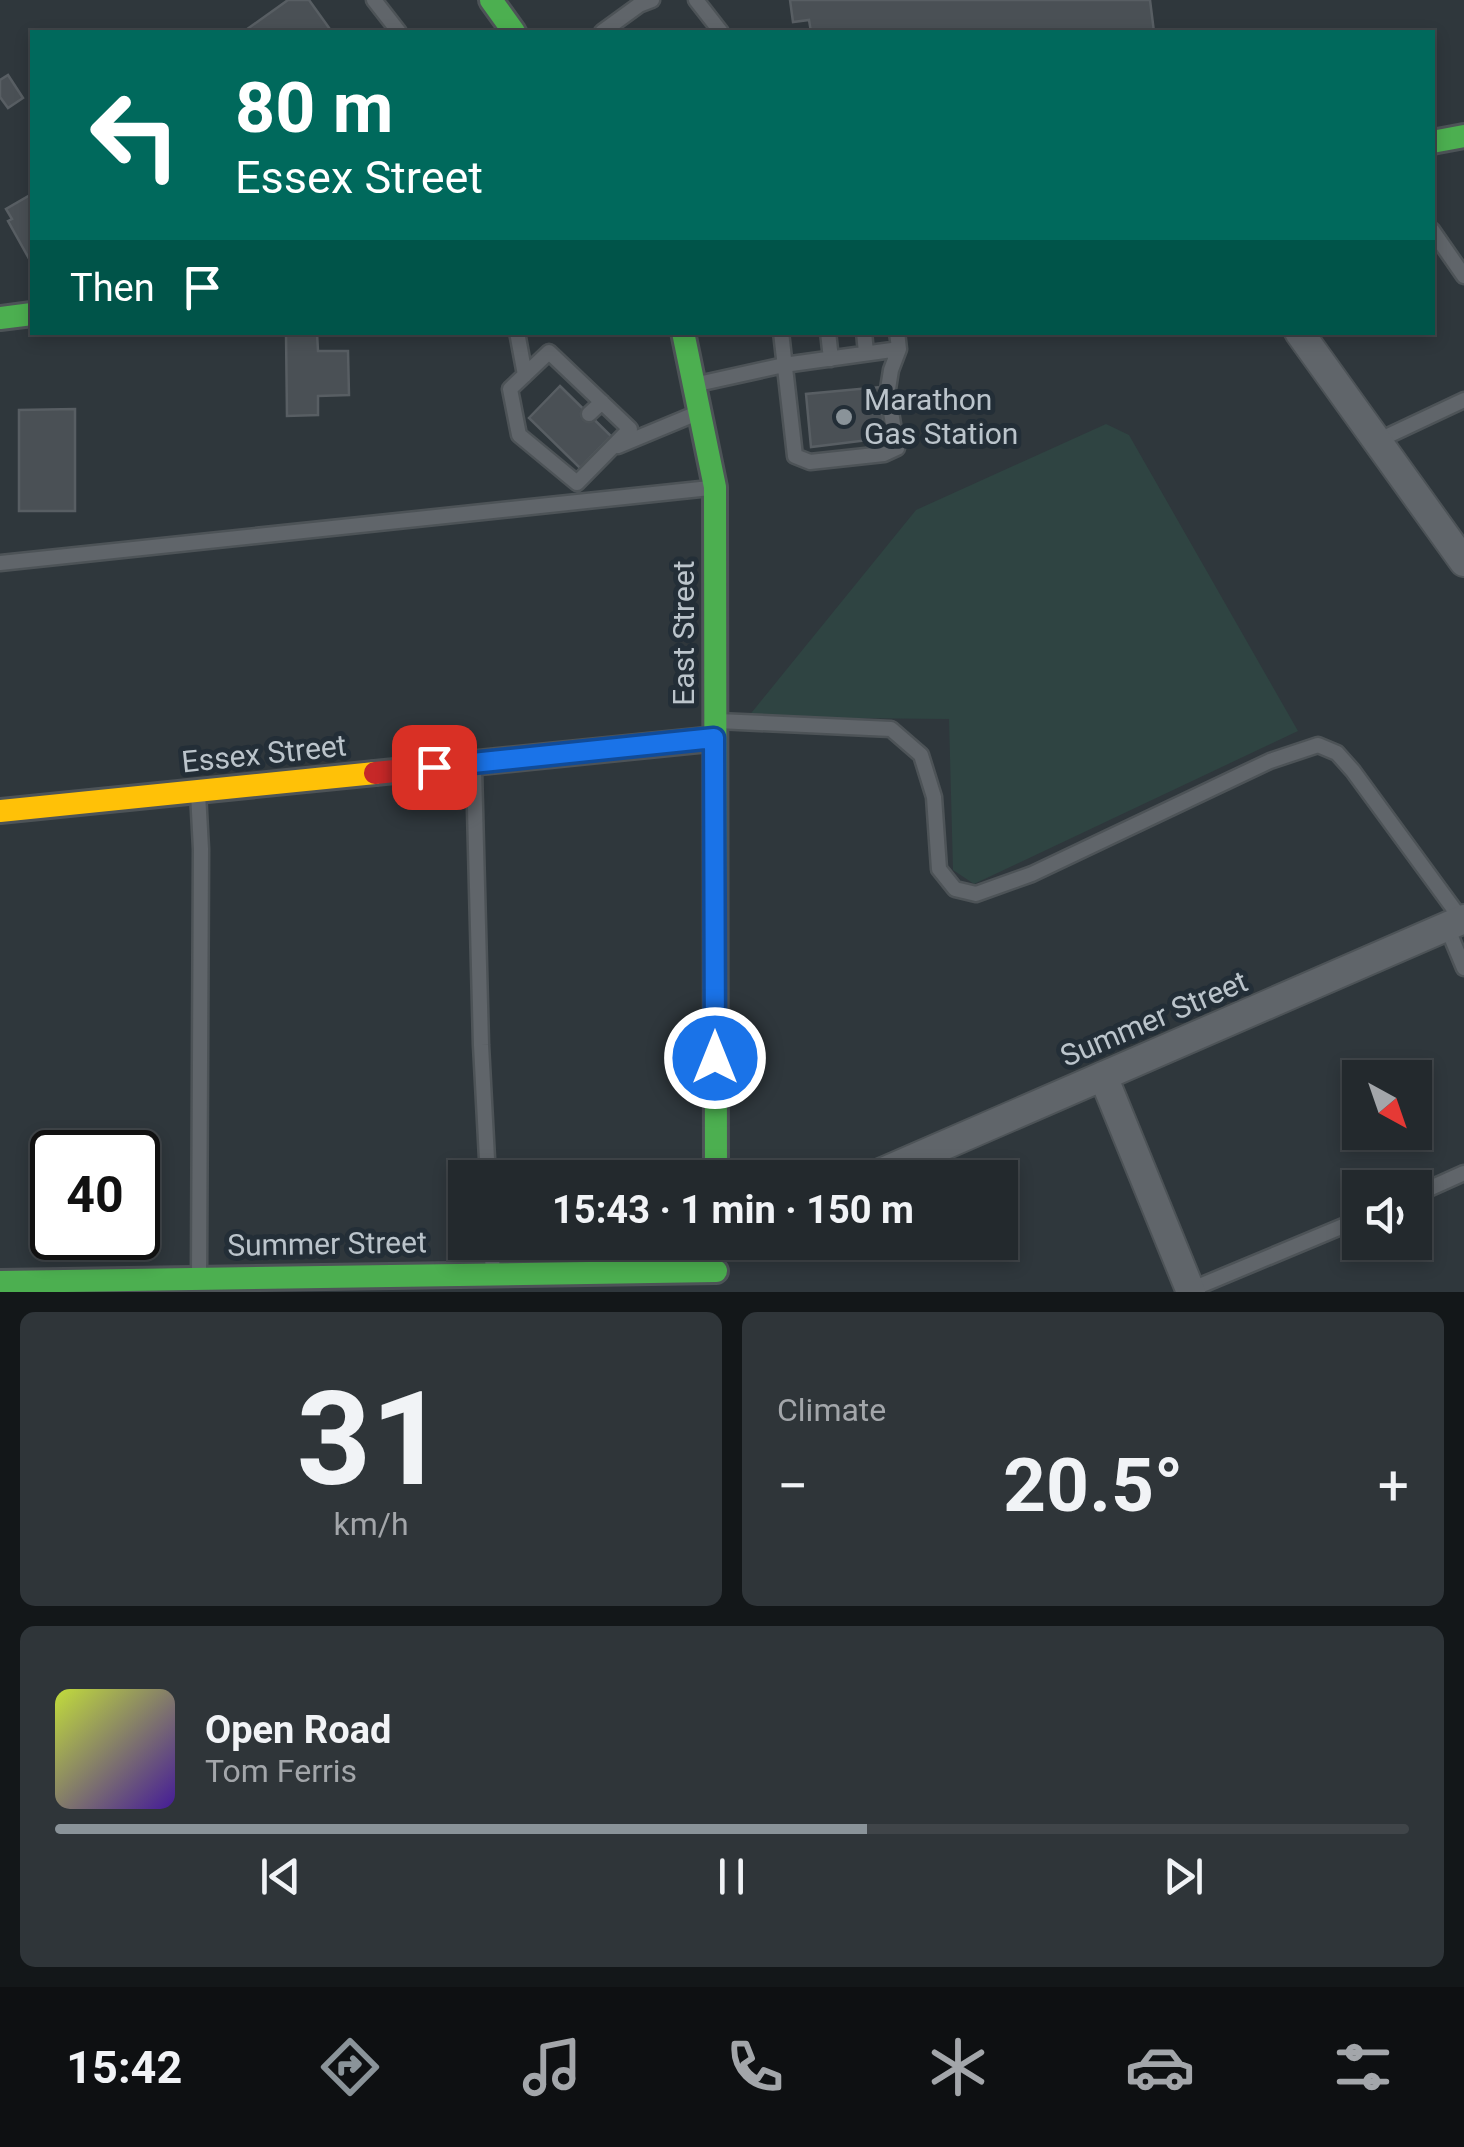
<!DOCTYPE html>
<html lang="en">
<head>
<meta charset="utf-8">
<style>
	body { margin:0; font-family:Roboto,sans-serif; background:#2f3539; color:#f1f3f6; height:100vh; display:flex; flex-direction:column; font-size:38px; white-space:nowrap }
	* { box-sizing:border-box; margin:0 }
	p { font-size:32px; color:#a3a6aa }
	.icon { flex:none; width:55px; height:55px; fill:none; stroke:currentColor; stroke-width:2; stroke-linecap:round; stroke-linejoin:round }
	.map { position:relative; height:1292px; overflow:hidden }
	.details { display:flex; flex-direction:column; gap:20px; padding:20px; background:#131719; flex:1 }
	.details>* { flex:none }
	.top-card { position:absolute; left:30px; top:30px; width:1405px; height:305px; border-radius:0px; box-shadow:0 5px 15px #0003,0 0 0 2px #404549; background:#00695c; color:#fff; overflow:hidden }
	.needle { width:65px; rotate:140deg }
	.fabs { position:absolute; left:1342px; top:1060px; display:grid; gap:20px }
	.fabs a { display:grid; place-items:center; width:90px; height:90px; border-radius:0px; background:#23292d; box-shadow:0 5px 15px #0003,0 0 0 2px #404549; font-size:50px }
	.speed { position:absolute; left:30px; top:1130px; display:flex; gap:20px; font-size:50px; font-weight:700; text-align:center }
	.speed>* { display:grid; place-content:center; width:130px; height:130px; border-radius:50%; background:#23292d; box-shadow:0 5px 15px #0003,0 0 0 2px #404549; line-height:1 }
	.speed .limit { border:5px solid #111; border-radius:15px; background:#fff; color:#111 }
	.pin { position:absolute; display:grid; place-items:center; width:85px; height:85px; color:#fff; margin:-42px; border-radius:20px; box-shadow:0 5px 15px #0006 }
	.me { position:absolute; width:110px; margin:-55px; rotate:0deg; stroke-linejoin:round; filter:drop-shadow(0 0 8px #0008) }
	.turn { display:flex; align-items:center; gap:35px; height:210px; padding:0 40px; font-size:45px }
	.turn .icon { width:130px; height:130px; stroke-width:2.5 }
	.turn b { display:block; font-size:70px; line-height:85px }
	.then { display:flex; align-items:center; height:95px; padding:0 40px; background:#0003; gap:20px; font-size:38px }
	.big { font-size:75px; font-weight:700; line-height:1.1 }
	.details .tile { flex:1; display:flex; flex-direction:column; justify-content:center; gap:15px; min-width:0; padding:0 35px; border-radius:15px; background:#2f3539 }
	.details .dial { align-items:center; gap:0 }
	.dial b { font-size:130px; line-height:1 }
	.song { display:flex; align-items:center; gap:30px }
	.cover { width:120px; height:120px; border-radius:15px; background:linear-gradient(135deg,hsl(70 70% 55%),hsl(260 70% 35%)) }
	.played { height:10px; border-radius:5px; background:linear-gradient(90deg,#8a9399 60%,#404549 60%) }
	.keys { display:flex; justify-content:space-around; direction:ltr }
	.heat { display:flex; justify-content:space-between; align-items:center; font-size:55px; direction:ltr }
	.details .tiles { flex:1; display:grid; gap:20px; grid-template-columns:1fr 1fr }
	.tile:last-child { grid-column:span 2 }
	.trip { position:absolute; left:448px; top:1160px; width:570px; height:100px; border-radius:0px; background:#23292d; box-shadow:0 5px 15px #0003,0 0 0 2px #404549; font-weight:700; line-height:100px; text-align:center }
	.tab-bar { display:flex; height:160px; justify-content:space-around; align-items:center; background:#0e1012; color:#a3a6aa }
	.tab-bar .icon { width:70px; height:70px }
	.tab-bar .on { color:#8a9399 }
	.tab-bar b { font-size:45px; color:#f1f3f6 }
	.map>svg:first-child { display:block }
	.green { fill:#2f4442 }
	.building { fill:#4a5055; stroke:#585e63; stroke-width:2.5 }
	.lines { fill:none; stroke-linecap:round; stroke-linejoin:round }
	.lane-casing { stroke:#4d5357; stroke-width:19 }
	.street-casing { stroke:#4d5357; stroke-width:32 }
	.fast-casing { stroke:#4d5357; stroke-width:28 }
	.slow-casing { stroke:#4d5357; stroke-width:28 }
	.jam-casing { stroke:#4d5357; stroke-width:28 }
	.lane { stroke:#60656a; stroke-width:14 }
	.street { stroke:#60656a; stroke-width:28 }
	.fast { stroke:#4caf50; stroke-width:22 }
	.slow { stroke:#ffc107; stroke-width:22 }
	.jam { stroke:#c62828; stroke-width:22 }
	.route-casing { stroke:#114b97; stroke-width:25 }
	.route { stroke:#1a73e8; stroke-width:18 }
	.poi-dot { fill:#8a9399; stroke:#232e37; stroke-width:4 }
	.labels { text-anchor:middle; stroke-width:10; stroke-linejoin:round; paint-order:stroke }
	.poi-label { font-size:30px; fill:#bbc4cb; stroke:#232e37; text-anchor:start }
	.street-label { font-size:30px; fill:#bbc4cb; stroke:#232e37 }
</style>
</head>
<body>
<div class="map">
<svg width="1464" height="1292" viewBox="0 0 1464 1292">
	<rect width="100%" height="100%" fill="#2f373c"/>
	<path class="green" d="M 1106,424 L 1129,435 L 1298,731 L 974,884 L 953,870 L 949,719 L 748,717 L 916,510 Z"/>
	<path class="building" d="M 288,0 L 309,0 L 332,32 L 243,32 Z
		M 790,0 L 1150,0 L 1154,32 L 811,32 L 809,20 L 793,22 Z
		M 8,75 L 23,98 L 8,108 L 0,97 L 0,80 Z
		M 32,194 L 32,264 L 8,221 L 12,219 L 6,209 Z
		M 286,333 L 317,333 L 318,351 L 348,351 L 349,395 L 318,396 L 318,415 L 287,416 Z
		M 560,386 L 611,436 L 580,468 L 529,418 Z
		M 880,387 L 885,438 L 811,447 L 806,394 Z
		M 75,409 L 75,511 L 19,511 L 19,410 Z"/>
	<g class="lines">
		<defs>
			<path id="lane" d="M 374,0 L 399,32
				M 696,0 L 721,32
				M 602,32 L 639,5 L 652,0
				M 1432,230 L 1464,276
				M 517,332 L 525,375
				M 781,332 L 795,456 L 810,462 L 884,454 L 897,448 L 891,412
				M 828,332 L 831,359
				M 864,332 L 866,353
				M 549,352 L 630,429 L 577,483 L 519,435 L 510,389 Z
				M 698,384 L 784,365 L 899,349
				M 888,389 L 891,370 L 899,349 L 897,332
				M 589,414 L 602,402
				M 1377,441 L 1464,400
				M 618,446 L 695,414
				M 0,563 L 710,488
				M 718,721 L 891,729 L 921,755 L 934,797 L 939,869 L 955,889 L 976,894 L 1032,874 L 1270,761 L 1318,745 L 1337,753 L 1353,771 L 1462,920
				M 474,769 L 481,1045 L 488,1178
				M 198,793 L 201,849 L 199,1276
				M 1447,927 L 1464,968
				M 1415,1195 L 1464,1173
				M 491,1242 L 493,1274
				M 1190,1290 L 1360,1219"/>
			<path id="street" d="M 1299,332 L 1464,562
				M 1103,1076 L 1191,1292
				M 869,1178 L 1464,919
				M 716,1244 L 719,1242"/>
			<path id="fast" d="M 491,0 L 514,32
				M 1432,142 L 1464,136
				M 0,318 L 32,314
				M 683,332 L 715,487 L 716,1178
				M 0,1282 L 716,1271"/>
			<path id="slow" d="M 0,811 L 375,773"/>
			<path id="jam" d="M 375,773 L 713,739"/>
		</defs>
		<use href="#lane" class="lane-casing"/>
		<use href="#street" class="street-casing"/>
		<use href="#fast" class="fast-casing"/>
		<use href="#slow" class="slow-casing"/>
		<use href="#jam" class="jam-casing"/>
		<use href="#lane" class="lane"/>
		<use href="#street" class="street"/>
		<use href="#fast" class="fast"/>
		<use href="#slow" class="slow"/>
		<use href="#jam" class="jam"/>
	</g>
	<g class="lines">
		<defs>
			<path id="route" d="M 434,767 L 714,738 L 715,1058"/>
		</defs>
		<use href="#route" class="route-casing"/>
		<use href="#route" class="route"/>
	</g>
	<circle class="poi-dot" cx="844" cy="417" r="10"/>
	<g class="labels">
		<g class="poi-label">
			<text x="864" y="410">Marathon<tspan x="864" dy="34">Gas Station</tspan></text>
		</g>
		<g class="street-label">
			<text transform="translate(684 633) rotate(-90)" y="10">East Street</text>
			<text transform="translate(264 754) rotate(-6)" y="10">Essex Street</text>
			<text transform="translate(1154 1019) rotate(-23)" y="10">Summer Street</text>
			<text transform="translate(327 1244) rotate(-1)" y="10">Summer Street</text>
		</g>
	</g>
</svg>
<div class="fabs">
<a><svg class="needle" viewBox="-14 -14 28 28"><path d="M0-13l5 13h-10z" fill="#e53935"/><path d="M0 13l5-13h-10z" fill="#a3a6aa"/></svg></a>
<a><svg class="icon" aria-label="sound" viewBox="0 0 24 24"><path d="M4 9h4l5-4v14l-5-4H4zM17 9q2 3 0 6"/></svg></a>
</div>
<div class="speed"><div class="limit">40</div></div>
<div class="pin" style="left:434px;top:767px;background:#d93025"><svg class="icon" aria-label="arrive" viewBox="0 0 24 24"><path d="M6 21V4h12l-3 4 3 4H6"/></svg></div>
<svg class="me" style="left:715px;top:1058px" viewBox="-20 -20 40 40"><circle r="17" fill="#1a73e8" stroke="#fff" stroke-width="3"/><path d="M0-11L8 9 0 5-8 9z" fill="#fff"/></svg>
<div class="trip">15:43 · 1 min · 150 m</div>
<div class="top-card">
<div class="turn"><svg class="icon" aria-label="left" viewBox="0 0 24 24"><path d="M17 20v-9H6M10 6l-5 5 5 5"/></svg><div><b>80 m</b>Essex Street</div></div>
<div class="then">Then<svg class="icon" aria-label="arrive" viewBox="0 0 24 24"><path d="M6 21V4h12l-3 4 3 4H6"/></svg></div>
</div>
</div>
<section class="details">
<div class="tiles">
<div class="tile dial"><b>31</b><p>km/h</p></div>
<div class="tile"><p>Climate</p>
<div class="heat"><a>−</a><b class="big">20.5°</b><a>+</a></div>
</div>
<div class="tile">
<div class="song"><i class="cover"></i><div><b>Open Road</b><p>Tom Ferris</p></div></div>
<div class="played"></div>
<div class="keys"><svg class="icon" aria-label="previous" viewBox="0 0 24 24"><path d="M18 5L8 12l10 7zM5 5v14"/></svg><svg class="icon" aria-label="pause" viewBox="0 0 24 24"><path d="M8 5v14M16 5v14"/></svg><svg class="icon" aria-label="next" viewBox="0 0 24 24"><path d="M6 5l10 7-10 7zM19 5v14"/></svg></div>
</div>
</div>
</section>
<nav class="tab-bar">
<b>15:42</b>
<svg class="icon on" aria-label="directions" viewBox="0 0 24 24"><path d="M12 3l9 9-9 9-9-9zM9 14v-3h6M13 9l2 2-2 2"/></svg>
<svg class="icon" aria-label="music" viewBox="0 0 24 24"><path d="M9 18V5l10-2v13"/><circle cx="6" cy="18" r="3"/><circle cx="16" cy="16" r="3"/></svg>
<svg class="icon" aria-label="phone" viewBox="0 0 24 24"><path d="M5 4h4l2 5-3 2q2 4 5 5l2-3 5 2v4C11 20 4 13 5 4z"/></svg>
<svg class="icon" aria-label="climate" viewBox="0 0 24 24"><path d="M12 3v18M4 7l16 10M4 17L20 7"/></svg>
<svg class="icon" aria-label="car" viewBox="0 0 24 24"><path d="M5 17H2v-5l4-1 3-4h7l3 4 3 1v5h-3M9 17h6M6 11h13"/><circle cx="7" cy="17" r="2"/><circle cx="17" cy="17" r="2"/></svg>
<svg class="icon" aria-label="filters" viewBox="0 0 24 24"><path d="M4 7h16M4 17h16"/><circle cx="9" cy="7" r="2"/><circle cx="15" cy="17" r="2"/></svg>
</nav>
</body>
</html>
